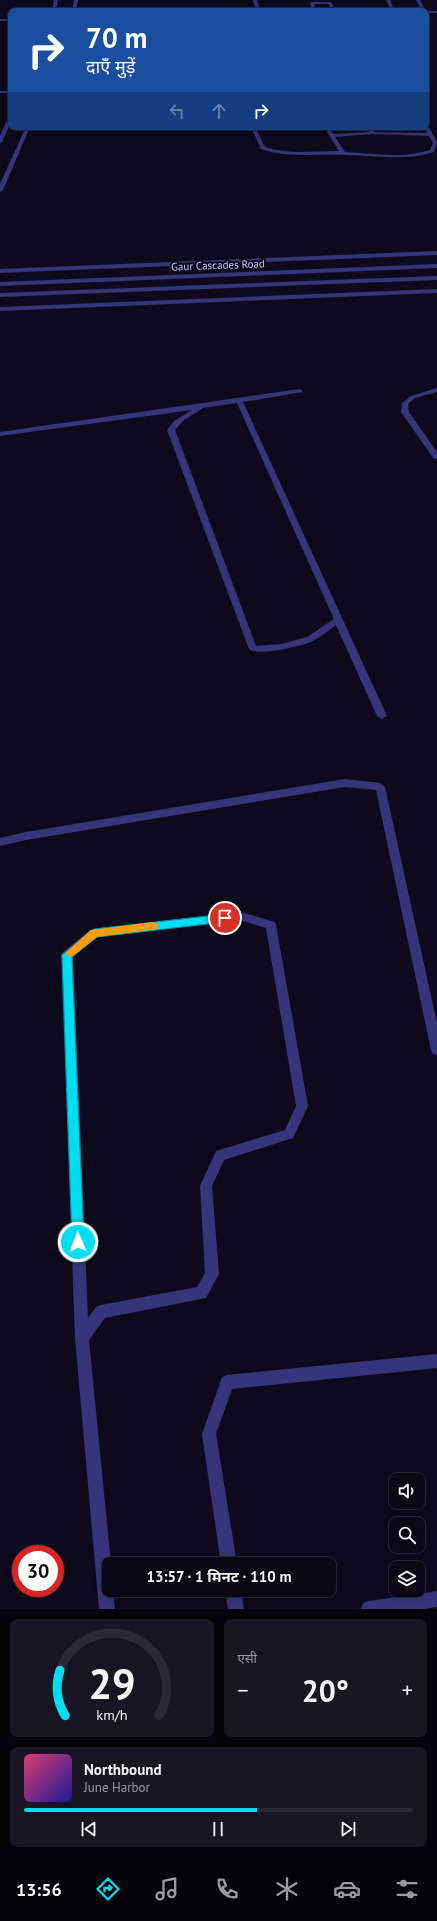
<!DOCTYPE html>
<html lang="hi">
<head>
<meta charset="utf-8">
<style>
	body { margin:0; font-family:"PT Sans","Noto Sans Devanagari",sans-serif; background:#181622; color:#f1f3f6; height:100vh; display:flex; flex-direction:column; font-size:15px; white-space:nowrap }
	* { box-sizing:border-box; margin:0 }
	p { font-size:13px; color:#999aa0 }
	.icon { flex:none; width:22px; height:22px; fill:none; stroke:currentColor; stroke-width:2; stroke-linecap:round; stroke-linejoin:round }
	.map { position:relative; height:1609px; overflow:hidden }
	.sheet { display:flex; flex-direction:column; gap:10px; padding:10px; background:#06040b; flex:1 }
	.sheet>* { flex:none }
	.top-card { position:absolute; left:8px; top:8px; width:421px; height:122px; border-radius:8px; box-shadow:0 2px 10px #0003,0 0 0 1px #2a2934; background:#1a4fa0; color:#fff; overflow:hidden }
	.buttons { position:absolute; left:389px; top:1473px; display:grid; gap:8px }
	.buttons a { display:grid; place-items:center; width:36px; height:36px; border-radius:8px; background:#0a0814; box-shadow:0 2px 10px #0003,0 0 0 1px #2a2934; font-size:20px }
	.speed { position:absolute; left:12px; top:1545px; display:flex; gap:8px; font-size:20px; font-weight:700; text-align:center }
	.speed>* { display:grid; place-content:center; width:52px; height:52px; border-radius:50%; background:#0a0814; box-shadow:0 2px 10px #0003,0 0 0 1px #2a2934; line-height:1 }
	.speed .limit { border:6px solid #d22; background:#fff; color:#111 }
	.pin { position:absolute; display:grid; place-items:center; width:34px; height:34px; color:#fff; margin:-17px; border:2px solid #fff; border-radius:50%; box-shadow:0 1px 4px #0007 }
	.me { position:absolute; width:44px; margin:-22px; rotate:358deg; stroke-linejoin:round; filter:drop-shadow(0 0 3px #0008) }
	.turn { display:flex; align-items:center; gap:14px; height:84px; padding:0 12px; font-size:18px }
	.turn .icon { width:52px; height:52px; stroke-width:2.5 }
	.turn b { display:block; font-size:28px; line-height:34px }
	.lanes { display:flex; align-items:center; height:38px; padding:0 12px; background:#0003; justify-content:center; gap:20px; direction:ltr }
	.lanes .off { opacity:.35 }
	.big { font-size:30px; font-weight:700; line-height:1.1 }
	.sheet .tile { flex:1; display:flex; flex-direction:column; justify-content:center; gap:6px; min-width:0; padding:0 14px; border-radius:8px; background:#181622 }
	.sheet .dial { align-items:center; gap:0 }
	.dial svg { height:104px; overflow:visible; fill:none; stroke:#2a2934; stroke-width:7; stroke-linecap:round; text-anchor:middle }
	.dial text { fill:#f1f3f6; stroke:none }
	.song { display:flex; align-items:center; gap:12px }
	.cover { width:48px; height:48px; border-radius:6px; background:linear-gradient(135deg,hsl(340 70% 55%),hsl(240 70% 35%)) }
	.played { height:4px; border-radius:2px; background:linear-gradient(90deg,#00dcf0 60%,#2a2934 60%) }
	.keys { display:flex; justify-content:space-around; direction:ltr }
	.heat { display:flex; justify-content:space-between; align-items:center; font-size:22px; direction:ltr }
	.sheet .tiles { flex:1; display:grid; gap:10px; grid-template-columns:1fr 1fr }
	.tile:last-child { grid-column:span 2 }
	.trip { position:absolute; left:102px; top:1557px; width:234px; height:40px; border-radius:8px; background:#0a0814; box-shadow:0 2px 10px #0003,0 0 0 1px #2a2934; font-weight:700; line-height:40px; text-align:center }
	.tabs { display:flex; height:64px; justify-content:space-around; align-items:center; background:#040308; color:#999aa0 }
	.tabs .icon { width:28px; height:28px }
	.tabs .active { color:#00dcf0 }
	.tabs b { font-size:18px; color:#f1f3f6 }
	.map>svg:first-child { display:block }
	.lines { fill:none; stroke-linecap:round; stroke-linejoin:round }
	.street { fill:#36357b; fill-rule:evenodd }
	.route { fill:#00dcf0; stroke:#008f9c }
	.slow { fill:#f59e0b }
	.labels { text-anchor:middle; stroke-width:4; stroke-linejoin:round; paint-order:stroke }
	.far-street-label { font-size:11px; fill:#cbc5ff; stroke:#0d0b1b }
</style>
</head>
<body>
<div class="map">
<svg width="437" height="1609" viewBox="0 0 437 1609">
	<rect width="100%" height="100%" fill="#0d0b1b"/>
	<g class="lines">
		<path class="street" d="M 54,0 L 58,0 L 56,11 L 52,11 Z
			M 74,0 L 78,0 L 76,11 L 72,11 Z
			M 253,0 L 257,0 L 260,11 L 256,11 Z
			M 386,0 L 390,0 L 394,10 L 271,11 L 312,9 L 310,3 L 312,2 L 331,2 L 335,9 L 390,8 ZM 314,4 L 329,4 L 331,9 L 316,9 Z
			M 416,0 L 420,0 L 426,11 L 437,11 L 437,13 L 426,13 L 426,11 L 422,11 Z
			M 0,19 L 11,19 L 11,21 L 0,21 Z
			M 0,91 L 11,91 L 11,93 L 0,93 Z
			M 11,115 L 11,122 L 2,142 L 0,143 L 0,136 L 9,116 Z
			M 426,125 L 428,126 L 437,142 L 434,152 C 403,162 374,155 343,155 C 315,154 288,158 261,149 L 251,127 L 255,127 L 265,147 C 290,155 314,151 339,151 L 324,127 L 328,127 L 333,134 L 369,132 L 366,127 L 370,127 L 374,132 L 427,133 L 424,127 L 426,127 ZM 372,134 L 429,136 L 433,143 L 430,150 C 402,159 373,153 345,152 L 335,137 Z
			M 26,127 L 30,127 L 3,190 L 0,192 L 0,184 Z
			M 437,251 L 437,255 L 0,273 L 0,269 Z
			M 437,264 L 437,268 L 0,286 L 0,282 Z
			M 437,276 L 437,280 L 0,297 L 0,293 Z
			M 437,289 L 437,293 L 0,311 L 0,307 Z
			M 437,388 L 437,392 L 415,398 L 408,404 L 409,412 L 437,452 L 437,459 L 434,459 L 401,412 L 402,403 L 411,396 Z
			M 300,389 L 303,391 L 302,392 L 243,402 L 387,716 L 382,719 L 377,716 L 336,625 C 329,630 321,637 313,641 C 302,646 256,657 249,649 L 167,430 L 174,421 L 192,410 L 0,436 L 0,432 ZM 237,403 L 334,619 L 307,637 L 281,644 L 256,646 L 175,430 L 183,421 L 203,408 Z
			M 345,779 L 380,783 L 385,787 L 437,1023 L 437,1055 L 433,1054 L 431,1050 L 376,790 L 345,787 L 26,840 L 0,846 L 0,838 L 26,832 Z
			M 240,912 L 275,922 L 276,925 L 308,1106 L 293,1138 L 224,1160 L 212,1186 L 219,1274 L 206,1298 L 105,1318 L 89,1340 L 111,1564 L 109,1564 L 109,1590 L 113,1590 L 115,1609 L 99,1609 L 75,1338 L 61,955 L 63,952 L 90,930 L 94,929 ZM 240,920 L 266,928 L 296,1106 L 285,1130 L 216,1151 L 200,1186 L 205,1273 L 197,1287 L 101,1305 L 96,1307 L 88,1318 L 73,957 L 97,937 Z
			M 437,1354 L 437,1368 L 232,1389 L 216,1434 L 237,1564 L 221,1564 L 202,1434 L 222,1377 L 227,1375 Z
			M 225,1590 L 241,1590 L 244,1609 L 228,1609 Z
			M 437,1591 L 437,1607 L 424,1609 L 361,1609 L 363,1603 L 369,1601 Z"/>
	</g>
	<path class="route" d="M 225,914 L 230,918 L 225,922 L 97,937 L 72,957 L 84,1242 L 82,1246 L 78,1248 L 74,1246 L 72,1242 L 62,955 L 94,929 Z"/>
	<path class="slow" d="M 153,922 L 157,923 L 158,926 L 157,929 L 97,937 L 73,956 L 70,957 L 65,953 L 91,930 Z"/>
	<g class="labels">
		<g class="far-street-label">
			<text transform="translate(218 265) rotate(-2)" y="4">Gaur Cascades Road</text>
		</g>
	</g>
</svg>
<div class="buttons">
<a><svg class="icon" aria-label="sound" viewBox="0 0 24 24"><path d="M4 9h4l5-4v14l-5-4H4zM17 9q2 3 0 6"/></svg></a>
<a><svg class="icon" aria-label="search" viewBox="0 0 24 24"><circle cx="10" cy="10" r="6"/><path d="M15 15l6 6"/></svg></a>
<a><svg class="icon" aria-label="layers" viewBox="0 0 24 24"><path d="M12 4l9 5-9 5-9-5zM3 14l9 5 9-5"/></svg></a>
</div>
<div class="speed"><div class="limit">30</div></div>
<div class="pin" style="left:225px;top:918px;background:#d93025"><svg class="icon" aria-label="arrive" viewBox="0 0 24 24"><path d="M6 21V4h12l-3 4 3 4H6"/></svg></div>
<svg class="me" style="left:78px;top:1242px" viewBox="-20 -20 40 40"><circle r="17" fill="#00dcf0" stroke="#fff" stroke-width="3"/><path d="M0-11L8 9 0 5-8 9z" fill="#fff"/></svg>
<div class="trip">13:57 · 1 मिनट · 110 m</div>
<div class="top-card">
<div class="turn"><svg class="icon" aria-label="right" viewBox="0 0 24 24"><path d="M7 20v-9h11M14 6l5 5-5 5"/></svg><div><b>70 m</b>दाएँ मुड़ें</div></div>
<div class="lanes"><svg class="icon off" aria-label="left" viewBox="0 0 24 24"><path d="M17 20v-9H6M10 6l-5 5 5 5"/></svg><svg class="icon off" aria-label="ahead" viewBox="0 0 24 24"><path d="M12 20V5M6 11l6-6 6 6"/></svg><svg class="icon" aria-label="right" viewBox="0 0 24 24"><path d="M7 20v-9h11M14 6l5 5-5 5"/></svg></div>
</div>
</div>
<section class="sheet">
<div class="tiles">
<div class="tile dial"><svg viewBox="0 0 100 80">
<path d="M14 69A42 42 0 1 1 86 69"/>
<path d="M14 69A42 42 0 0 1 10 34" stroke="#00dcf0"/>
<text x="50" y="56" font-size="32" font-weight="700">29</text>
<text x="50" y="72" font-size="11">km/h</text>
</svg></div>
<div class="tile"><p>एसी</p>
<div class="heat"><a>−</a><b class="big">20°</b><a>+</a></div>
</div>
<div class="tile">
<div class="song"><i class="cover"></i><div><b>Northbound</b><p>June Harbor</p></div></div>
<div class="played"></div>
<div class="keys"><svg class="icon" aria-label="previous" viewBox="0 0 24 24"><path d="M18 5L8 12l10 7zM5 5v14"/></svg><svg class="icon" aria-label="pause" viewBox="0 0 24 24"><path d="M8 5v14M16 5v14"/></svg><svg class="icon" aria-label="next" viewBox="0 0 24 24"><path d="M6 5l10 7-10 7zM19 5v14"/></svg></div>
</div>
</div>
</section>
<nav class="tabs">
<b>13:56</b>
<svg class="icon active" aria-label="directions" viewBox="0 0 24 24"><path d="M12 3l9 9-9 9-9-9zM9 14v-3h6M13 9l2 2-2 2"/></svg>
<svg class="icon" aria-label="music" viewBox="0 0 24 24"><path d="M9 18V5l10-2v13"/><circle cx="6" cy="18" r="3"/><circle cx="16" cy="16" r="3"/></svg>
<svg class="icon" aria-label="phone" viewBox="0 0 24 24"><path d="M5 4h4l2 5-3 2q2 4 5 5l2-3 5 2v4C11 20 4 13 5 4z"/></svg>
<svg class="icon" aria-label="climate" viewBox="0 0 24 24"><path d="M12 3v18M4 7l16 10M4 17L20 7"/></svg>
<svg class="icon" aria-label="car" viewBox="0 0 24 24"><path d="M5 17H2v-5l4-1 3-4h7l3 4 3 1v5h-3M9 17h6M6 11h13"/><circle cx="7" cy="17" r="2"/><circle cx="17" cy="17" r="2"/></svg>
<svg class="icon" aria-label="filters" viewBox="0 0 24 24"><path d="M4 7h16M4 17h16"/><circle cx="9" cy="7" r="2"/><circle cx="15" cy="17" r="2"/></svg>
</nav>
</body>
</html>
